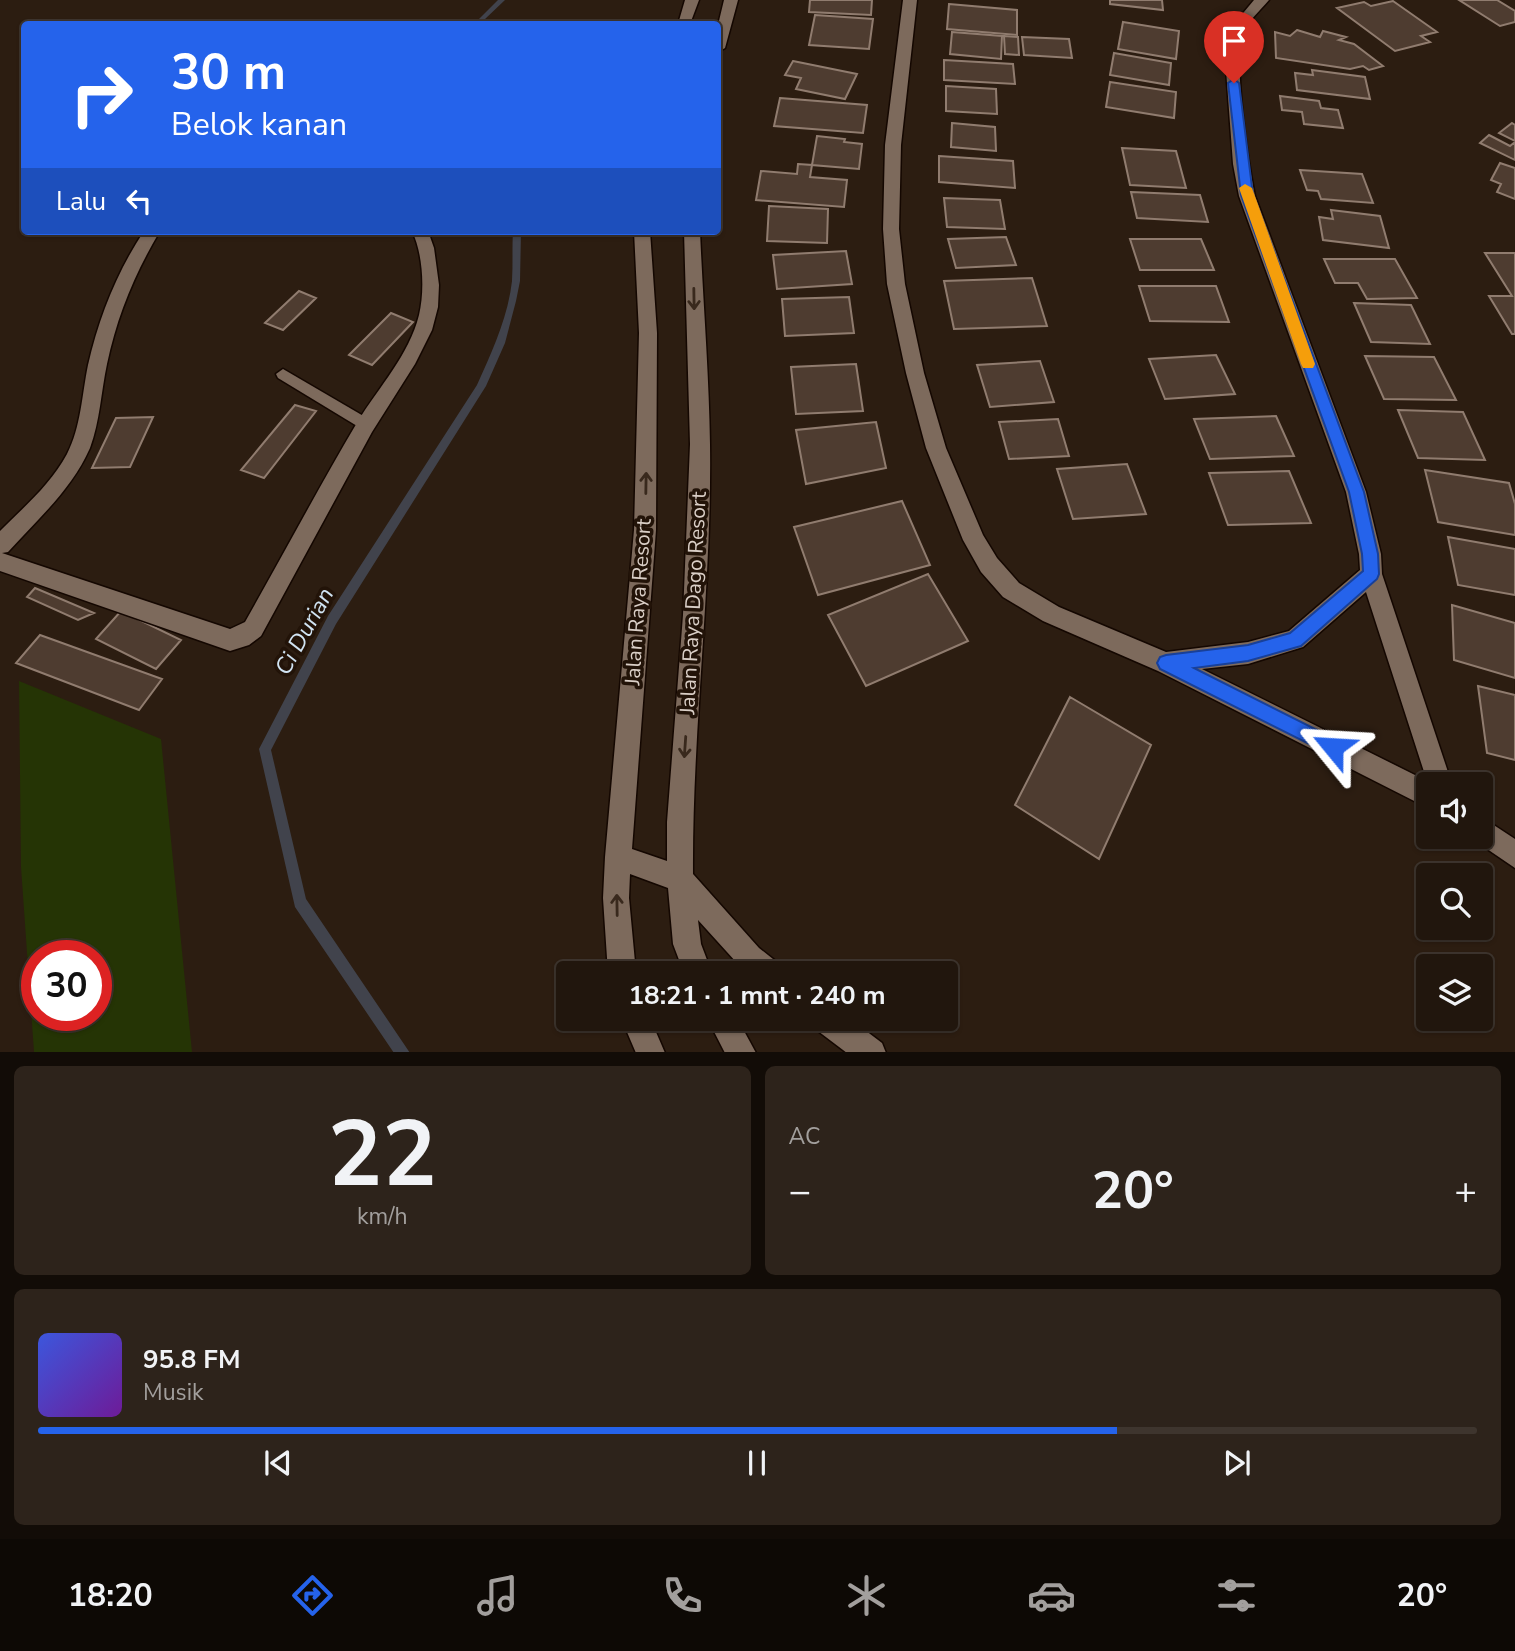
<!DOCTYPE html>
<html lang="id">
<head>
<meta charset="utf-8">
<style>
	body { margin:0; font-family:"Nunito Sans",sans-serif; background:#2d231b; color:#f1f3f6; height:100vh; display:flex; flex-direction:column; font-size:26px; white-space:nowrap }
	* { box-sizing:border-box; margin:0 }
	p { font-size:23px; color:#a29f9d }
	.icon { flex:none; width:38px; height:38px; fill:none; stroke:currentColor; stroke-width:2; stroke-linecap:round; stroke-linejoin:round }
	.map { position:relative; height:1052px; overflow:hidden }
	.side { display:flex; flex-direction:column; gap:14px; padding:14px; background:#120c07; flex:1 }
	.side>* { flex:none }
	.guide { position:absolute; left:21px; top:21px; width:700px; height:214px; border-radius:7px; box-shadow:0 2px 5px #0004,0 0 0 2px #3e352e; background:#2563eb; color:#fff; overflow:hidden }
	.buttons { position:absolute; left:1416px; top:772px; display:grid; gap:14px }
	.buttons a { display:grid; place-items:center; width:77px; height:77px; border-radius:7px; background:#21160d; box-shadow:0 2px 5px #0004,0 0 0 2px #3e352e; font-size:35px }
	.speed { position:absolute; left:21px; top:940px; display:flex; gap:14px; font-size:35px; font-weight:700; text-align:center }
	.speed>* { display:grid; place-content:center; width:91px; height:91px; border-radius:50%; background:#21160d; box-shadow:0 2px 5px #0004,0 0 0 2px #3e352e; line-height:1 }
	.speed .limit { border:10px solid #d22; background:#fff; color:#111 }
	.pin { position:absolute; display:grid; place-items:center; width:60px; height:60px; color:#fff; margin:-72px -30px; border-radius:50% 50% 50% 0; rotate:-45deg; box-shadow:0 0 7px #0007 }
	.pin .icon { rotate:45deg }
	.me { position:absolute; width:77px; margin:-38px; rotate:297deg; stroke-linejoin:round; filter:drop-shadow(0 0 5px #0008) }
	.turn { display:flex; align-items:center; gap:24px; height:147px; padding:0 35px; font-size:32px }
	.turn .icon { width:91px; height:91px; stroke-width:2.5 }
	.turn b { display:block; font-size:49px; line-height:60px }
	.then { display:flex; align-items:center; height:66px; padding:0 35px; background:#0003; gap:14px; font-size:26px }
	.big { font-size:52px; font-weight:700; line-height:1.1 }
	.side .widget { flex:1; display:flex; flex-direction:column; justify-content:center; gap:10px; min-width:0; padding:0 24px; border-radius:10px; background:#2d231b }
	.side .dial { align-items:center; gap:0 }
	.dial b { font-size:91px; line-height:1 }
	.song { display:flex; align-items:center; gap:21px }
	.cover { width:84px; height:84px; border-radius:10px; background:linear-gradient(135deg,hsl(230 70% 55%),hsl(280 70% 35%)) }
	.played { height:7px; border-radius:4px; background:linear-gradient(90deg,#2563eb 75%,#3e352e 75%) }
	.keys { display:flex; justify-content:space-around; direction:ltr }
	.heat { display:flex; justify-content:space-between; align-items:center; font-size:38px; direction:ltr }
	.side .tiles { flex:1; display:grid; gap:14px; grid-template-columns:1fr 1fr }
	.widget:last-child { grid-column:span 2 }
	.trip { position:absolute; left:556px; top:961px; width:402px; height:70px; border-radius:7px; background:#21160d; box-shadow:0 2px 5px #0004,0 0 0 2px #3e352e; font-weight:700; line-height:70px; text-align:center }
	.tabs { display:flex; height:112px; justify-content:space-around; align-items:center; background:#0d0905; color:#a29f9d }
	.tabs .icon { width:49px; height:49px }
	.tabs .active { color:#2563eb }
	.tabs b { font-size:32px; color:#f1f3f6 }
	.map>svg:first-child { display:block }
	.green { fill:#253405; fill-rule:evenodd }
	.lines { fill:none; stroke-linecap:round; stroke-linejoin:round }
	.stream { fill:#41434c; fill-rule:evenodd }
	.building { fill:#4e3c30; stroke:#907c6f; stroke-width:2 }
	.lane-casing { stroke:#140701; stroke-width:3 }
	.street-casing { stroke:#140701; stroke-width:3 }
	.lane { fill:#7d6a5c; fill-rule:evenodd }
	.street { fill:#7d6a5c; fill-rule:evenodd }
	.oneway { stroke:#39291d }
	.route { fill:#2563eb; stroke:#184099; stroke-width:2 }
	.slow { fill:#f59e0b }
	.labels { text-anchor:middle; stroke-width:7; stroke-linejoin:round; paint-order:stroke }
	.street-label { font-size:21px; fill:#dacfc7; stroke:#221308 }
	.water-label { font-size:23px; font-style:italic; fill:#d1e4f3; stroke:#221308 }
</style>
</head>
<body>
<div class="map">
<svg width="1515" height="1053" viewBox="0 0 1515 1053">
	<rect width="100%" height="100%" fill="#2c1d11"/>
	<path class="green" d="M 19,681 L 161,739 L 192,1052 L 34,1052 L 21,867 ZM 37,956 L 96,956 L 96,1015 L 37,1015 Z"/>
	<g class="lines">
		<path class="stream" d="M 498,0 L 505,0 L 484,20 L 484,24 L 478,24 L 479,19 Z
			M 513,231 L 521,231 L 520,281 L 516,301 L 505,343 L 486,386 L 336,624 L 271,750 L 306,899 L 410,1053 L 394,1053 L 295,907 L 259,749 L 328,616 L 477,385 C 492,352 508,317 512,281 C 513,264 512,247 513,231 Z"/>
	</g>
	<path class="building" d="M 810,0 L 872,0 L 871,15 L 809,12 Z
		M 1110,0 L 1162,0 L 1163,10 L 1110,4 Z
		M 1459,0 L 1497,0 L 1515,11 L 1515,22 L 1500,26 Z
		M 1393,1 L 1437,32 L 1421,36 L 1430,42 L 1395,51 L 1337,8 L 1364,2 L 1371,6 Z
		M 949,4 L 1017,10 L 1017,35 L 947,29 Z
		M 815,15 L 873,19 L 869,49 L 809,45 Z
		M 1123,22 L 1179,31 L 1176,59 L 1118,49 Z
		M 1297,30 L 1320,37 L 1323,31 L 1346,37 L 1339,40 L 1354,44 L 1383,66 L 1369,70 L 1363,66 L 1350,69 L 1276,58 L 1275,32 L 1290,36 Z
		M 952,32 L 1002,36 L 1001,59 L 950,54 Z
		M 1004,36 L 1018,37 L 1019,55 L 1005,54 Z
		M 1022,37 L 1069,39 L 1072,58 L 1024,55 Z
		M 1114,53 L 1171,63 L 1169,85 L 1110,75 Z
		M 944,60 L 1013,64 L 1015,84 L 944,80 Z
		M 793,61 L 857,74 L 845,99 L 796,89 L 801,78 L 785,75 Z
		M 1312,70 L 1365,77 L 1370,99 L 1297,90 L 1295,73 L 1313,75 Z
		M 1110,82 L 1176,92 L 1174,118 L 1106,107 Z
		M 946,86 L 996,89 L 997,114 L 946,111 Z
		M 1280,96 L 1319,101 L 1321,108 L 1338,110 L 1343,128 L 1304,124 L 1302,112 L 1282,110 Z
		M 780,98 L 867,105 L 863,133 L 774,126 Z
		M 952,123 L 995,127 L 996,151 L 951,147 Z
		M 1512,123 L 1515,125 L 1515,141 L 1499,133 Z
		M 1489,135 L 1510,146 L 1515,142 L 1515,160 L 1480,143 Z
		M 817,136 L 845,139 L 844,142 L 862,144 L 859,169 L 812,165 Z
		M 1122,148 L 1176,151 L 1186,188 L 1130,185 Z
		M 939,156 L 1013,161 L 1015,188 L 939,182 Z
		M 1500,163 L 1515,168 L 1515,199 L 1497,192 L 1501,184 L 1491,180 Z
		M 798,164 L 812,165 L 810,177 L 847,180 L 844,207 L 756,200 L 761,171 L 797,174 Z
		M 1300,170 L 1362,174 L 1373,203 L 1321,199 L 1318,191 L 1307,190 Z
		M 1131,192 L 1200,195 L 1208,222 L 1137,218 Z
		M 944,198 L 1000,200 L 1005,229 L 947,227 Z
		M 769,206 L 828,209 L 827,243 L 767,241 Z
		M 1331,210 L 1380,216 L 1389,248 L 1323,240 L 1319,217 L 1333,219 Z
		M 1006,237 L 1016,265 L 956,268 L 948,239 Z
		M 1130,239 L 1201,239 L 1214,270 L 1140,270 Z
		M 846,251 L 852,284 L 777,289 L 773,255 Z
		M 1485,253 L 1515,253 L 1515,334 L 1512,334 L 1489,296 L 1512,296 Z
		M 1324,259 L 1395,259 L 1417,298 L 1367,299 L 1358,283 L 1335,283 Z
		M 1032,278 L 1047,326 L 954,329 L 944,281 Z
		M 1139,286 L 1216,286 L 1229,322 L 1150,321 Z
		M 299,291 L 316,298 L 283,330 L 265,323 Z
		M 849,297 L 854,333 L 785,336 L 782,299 Z
		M 1354,303 L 1411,305 L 1430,344 L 1371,342 Z
		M 391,313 L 413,322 L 372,365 L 349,355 Z
		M 1216,355 L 1235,394 L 1165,399 L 1149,359 Z
		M 1365,356 L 1434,357 L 1456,400 L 1384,399 Z
		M 1040,361 L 1054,402 L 990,407 L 977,365 Z
		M 856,364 L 863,411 L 796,414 L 791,367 Z
		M 295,405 L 316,411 L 264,478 L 241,470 Z
		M 1398,410 L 1463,412 L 1485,460 L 1418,458 Z
		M 1276,416 L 1294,456 L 1210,459 L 1194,419 Z
		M 153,417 L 130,467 L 92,468 L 116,418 Z
		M 1058,419 L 1069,456 L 1009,459 L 999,422 Z
		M 876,422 L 886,468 L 806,484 L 796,430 Z
		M 1127,464 L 1146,514 L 1073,519 L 1057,469 Z
		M 1425,470 L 1509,483 L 1515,504 L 1515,535 L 1438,522 Z
		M 1289,471 L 1311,523 L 1228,525 L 1209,473 Z
		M 902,501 L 930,565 L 818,595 L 794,527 Z
		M 1448,537 L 1515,549 L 1515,595 L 1458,585 Z
		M 928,574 L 968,641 L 866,686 L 828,615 Z
		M 35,588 L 94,613 L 78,620 L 27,597 Z
		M 1452,605 L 1515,623 L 1515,678 L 1454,660 Z
		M 121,611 L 181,640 L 156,669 L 96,639 Z
		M 40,635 L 162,679 L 139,710 L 16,663 Z
		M 1478,686 L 1515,695 L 1515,760 L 1487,753 Z
		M 1070,697 L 1151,745 L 1099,859 L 1015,805 Z"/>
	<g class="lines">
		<defs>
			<path id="lane" d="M 283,369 L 372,421 L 374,425 L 372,429 L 362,429 L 278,378 L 276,374 Z"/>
			<path id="street" d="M 685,0 L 699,0 L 690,24 L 678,24 Z
				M 724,0 L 738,0 L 725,48 L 718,52 L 718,25 Z
				M 903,0 L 917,0 L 901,145 L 899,229 L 905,284 L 924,373 L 946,448 L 983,535 L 997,558 L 1019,583 L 1059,607 L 1166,652 L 1248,642 L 1289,631 L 1360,570 L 1359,554 L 1346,492 L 1239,196 L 1233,164 L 1225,56 L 1234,24 L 1254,0 L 1269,0 C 1259,12 1249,19 1243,35 C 1233,65 1248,161 1255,196 L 1366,492 L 1381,554 L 1382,574 L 1452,784 L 1428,784 L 1428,808 L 1158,671 L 1043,621 L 1003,597 L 981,572 L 963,540 L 926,448 L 906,373 L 887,284 L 883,229 L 885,145 ZM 1366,592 L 1427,781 L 1202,669 L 1248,664 L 1303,647 Z
				M 144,231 L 160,231 C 135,273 117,316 107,364 C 101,392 100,421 90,448 C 72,489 38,519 8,552 L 2,553 L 230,629 L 245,622 C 283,555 319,487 358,421 C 379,387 409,355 419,315 C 425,290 423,254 412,231 L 428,231 L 434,248 L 439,285 L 438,307 L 432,330 L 415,364 L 372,432 L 261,636 L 249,645 L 230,651 L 0,571 L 0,531 C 24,507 51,484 67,454 C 81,427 82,394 88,365 C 99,317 117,272 144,231 Z
				M 634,231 L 650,231 L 657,333 L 656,530 L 632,849 L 667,861 L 667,822 L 683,615 L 690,444 L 684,231 L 700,231 C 703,302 709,373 710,444 C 712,587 692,730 693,874 L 759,948 L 778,963 L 782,973 L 746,973 L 698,920 L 701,944 L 712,973 L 684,973 L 673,944 L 668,888 L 630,874 L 629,898 L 636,973 L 608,973 L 603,898 L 605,857 L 634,530 L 639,333 Z
				M 1480,816 L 1515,839 L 1515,868 L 1471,838 L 1480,836 Z
				M 621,1018 L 650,1018 L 665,1053 L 636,1053 Z
				M 707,1018 L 737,1018 L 756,1053 L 725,1053 Z
				M 810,1018 L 849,1018 L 882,1043 L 886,1053 L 847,1053 L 814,1028 Z"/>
		</defs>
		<use href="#lane" class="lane-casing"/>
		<use href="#street" class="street-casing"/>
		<use href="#lane" class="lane"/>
		<use href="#street" class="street"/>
	</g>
	<defs><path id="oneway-shaft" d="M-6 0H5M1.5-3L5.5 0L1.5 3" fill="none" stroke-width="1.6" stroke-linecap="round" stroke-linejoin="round" transform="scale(1.75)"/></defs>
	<g class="oneway">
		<use href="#oneway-shaft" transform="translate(694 299) rotate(89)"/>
		<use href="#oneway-shaft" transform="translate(646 483) rotate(-89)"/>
		<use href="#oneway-shaft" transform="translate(685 747) rotate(94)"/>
		<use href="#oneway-shaft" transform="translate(617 905) rotate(-91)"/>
	</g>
	<path class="route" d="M 1234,79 L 1239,83 L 1253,195 L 1364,492 L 1378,554 L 1379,574 L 1377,579 L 1301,646 L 1248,661 L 1194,668 L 1339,741 L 1342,747 L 1339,754 L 1333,756 L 1160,669 L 1157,663 L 1160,657 L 1166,655 L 1248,645 L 1290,633 L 1363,571 L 1362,554 L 1349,492 L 1241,195 L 1228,83 Z"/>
	<path class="slow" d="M 1245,184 L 1252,188 L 1315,364 L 1313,368 L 1303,368 L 1301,364 L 1239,188 Z"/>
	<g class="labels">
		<g class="street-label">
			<text transform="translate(638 602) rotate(-86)" y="7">Jalan Raya Resort</text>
			<text transform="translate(693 603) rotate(-87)" y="7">Jalan Raya Dago Resort</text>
		</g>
		<g class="water-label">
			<text transform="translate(304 631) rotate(-61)" y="8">Ci Durian</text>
		</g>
	</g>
</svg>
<div class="buttons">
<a><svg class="icon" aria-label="sound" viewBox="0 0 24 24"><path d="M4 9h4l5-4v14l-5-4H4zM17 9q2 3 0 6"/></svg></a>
<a><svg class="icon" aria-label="search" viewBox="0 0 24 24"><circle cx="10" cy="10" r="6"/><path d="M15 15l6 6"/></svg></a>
<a><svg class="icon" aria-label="layers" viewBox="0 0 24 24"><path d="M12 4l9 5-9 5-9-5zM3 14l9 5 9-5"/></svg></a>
</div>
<div class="speed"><div class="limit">30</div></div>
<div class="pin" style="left:1234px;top:83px;background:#d93025"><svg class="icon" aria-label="arrive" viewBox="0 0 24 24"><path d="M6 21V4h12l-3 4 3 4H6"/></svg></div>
<svg class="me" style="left:1333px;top:747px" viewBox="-20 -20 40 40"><path d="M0-17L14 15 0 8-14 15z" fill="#2563eb" stroke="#fff" stroke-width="4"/></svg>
<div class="trip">18:21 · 1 mnt · 240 m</div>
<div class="guide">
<div class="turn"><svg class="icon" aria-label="right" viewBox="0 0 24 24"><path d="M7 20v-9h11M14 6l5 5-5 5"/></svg><div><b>30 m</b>Belok kanan</div></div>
<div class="then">Lalu<svg class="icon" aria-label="left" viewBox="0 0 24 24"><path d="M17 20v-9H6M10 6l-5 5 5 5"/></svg></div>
</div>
</div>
<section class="side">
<div class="tiles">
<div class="widget dial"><b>22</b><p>km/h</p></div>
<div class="widget"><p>AC</p>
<div class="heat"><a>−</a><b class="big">20°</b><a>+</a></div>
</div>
<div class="widget">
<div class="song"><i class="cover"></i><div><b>95.8 FM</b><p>Musik</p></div></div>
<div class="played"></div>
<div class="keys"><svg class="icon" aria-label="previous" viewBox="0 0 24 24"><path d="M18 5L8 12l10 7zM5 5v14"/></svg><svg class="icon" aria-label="pause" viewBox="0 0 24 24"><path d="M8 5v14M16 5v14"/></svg><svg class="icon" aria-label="next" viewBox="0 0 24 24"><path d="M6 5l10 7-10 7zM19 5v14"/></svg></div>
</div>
</div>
</section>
<nav class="tabs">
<b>18:20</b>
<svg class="icon active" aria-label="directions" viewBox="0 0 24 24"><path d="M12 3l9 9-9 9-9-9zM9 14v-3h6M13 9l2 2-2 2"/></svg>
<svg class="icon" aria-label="music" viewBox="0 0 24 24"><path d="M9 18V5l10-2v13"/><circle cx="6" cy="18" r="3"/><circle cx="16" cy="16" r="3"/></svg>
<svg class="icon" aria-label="phone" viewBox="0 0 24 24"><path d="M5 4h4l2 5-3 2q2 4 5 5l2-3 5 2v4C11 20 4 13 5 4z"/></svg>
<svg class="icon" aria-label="climate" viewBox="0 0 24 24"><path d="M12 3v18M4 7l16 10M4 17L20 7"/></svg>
<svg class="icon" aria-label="car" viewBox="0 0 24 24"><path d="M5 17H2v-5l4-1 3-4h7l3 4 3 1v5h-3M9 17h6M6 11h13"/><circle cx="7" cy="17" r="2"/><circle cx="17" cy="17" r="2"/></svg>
<svg class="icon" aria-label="filters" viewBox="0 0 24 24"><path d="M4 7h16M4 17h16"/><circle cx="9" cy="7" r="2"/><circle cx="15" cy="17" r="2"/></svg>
<b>20°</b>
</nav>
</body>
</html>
